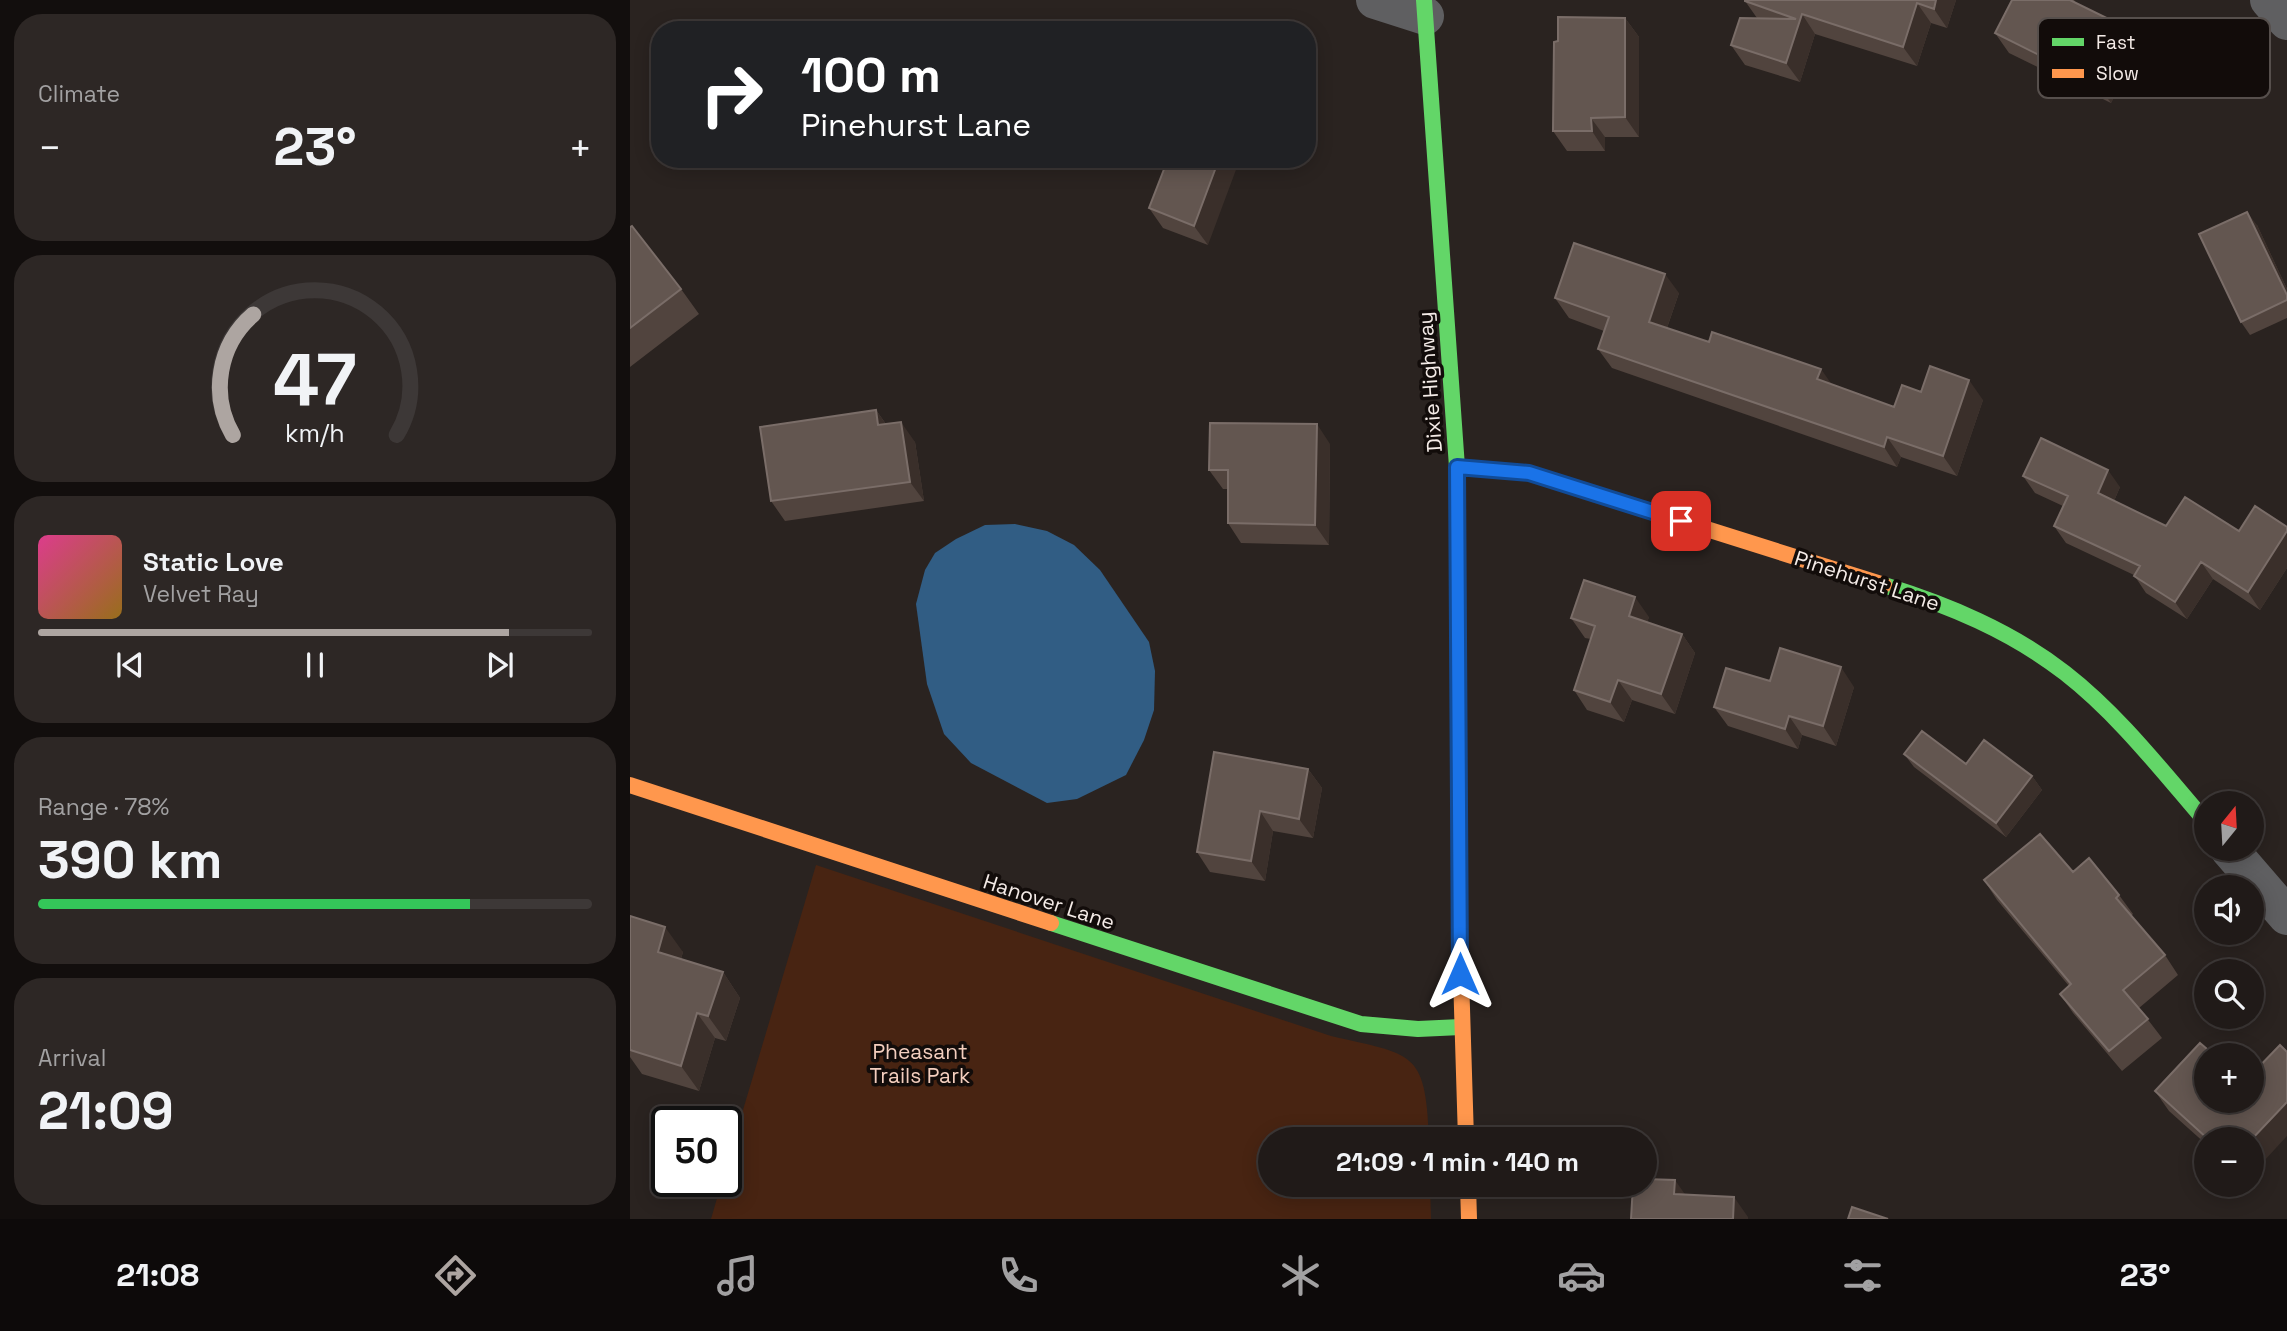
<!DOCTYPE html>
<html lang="en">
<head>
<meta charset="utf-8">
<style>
	body { margin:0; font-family:"Space Grotesk",sans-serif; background:#2d2725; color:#f1f3f6; height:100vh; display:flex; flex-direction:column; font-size:26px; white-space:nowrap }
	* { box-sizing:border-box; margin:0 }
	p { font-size:23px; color:#a2a1a2 }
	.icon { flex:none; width:38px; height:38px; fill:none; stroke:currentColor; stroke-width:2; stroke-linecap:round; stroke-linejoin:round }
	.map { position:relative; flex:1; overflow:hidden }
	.side { display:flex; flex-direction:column; gap:14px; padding:14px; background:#120e0d; width:630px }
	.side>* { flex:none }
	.guide { position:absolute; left:21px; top:21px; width:665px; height:147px; border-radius:28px; box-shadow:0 4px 18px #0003,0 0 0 2px #3d3837; background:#202124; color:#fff; overflow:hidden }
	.needle { width:46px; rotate:18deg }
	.buttons { position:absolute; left:1564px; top:791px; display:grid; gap:14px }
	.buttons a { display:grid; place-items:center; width:70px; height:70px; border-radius:50%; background:#201a18; box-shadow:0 4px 18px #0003,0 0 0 2px #3d3837; font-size:35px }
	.speed { position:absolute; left:21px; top:1106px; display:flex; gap:14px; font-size:35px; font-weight:700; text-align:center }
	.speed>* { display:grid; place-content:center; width:91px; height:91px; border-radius:50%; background:#201a18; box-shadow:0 4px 18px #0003,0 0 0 2px #3d3837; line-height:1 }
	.speed .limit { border:4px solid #111; border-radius:10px; background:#fff; color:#111 }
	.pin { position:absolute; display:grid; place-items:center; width:60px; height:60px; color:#fff; margin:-30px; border-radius:14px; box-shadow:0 4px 10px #0006 }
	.me { position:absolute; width:77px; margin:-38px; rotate:0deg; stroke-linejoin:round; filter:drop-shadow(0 0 5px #0008) }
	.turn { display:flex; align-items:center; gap:24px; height:147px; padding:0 35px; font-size:32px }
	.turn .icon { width:91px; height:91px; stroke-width:2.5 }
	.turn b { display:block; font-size:49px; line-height:60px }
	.big { font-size:52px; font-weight:700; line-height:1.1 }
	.side .widget { flex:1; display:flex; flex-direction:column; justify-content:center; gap:10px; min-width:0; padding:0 24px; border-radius:28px; background:#2d2725 }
	.side .dial { align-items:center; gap:0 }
	.dial svg { height:182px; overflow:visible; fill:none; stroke:#3d3837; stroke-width:7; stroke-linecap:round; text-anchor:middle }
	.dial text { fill:#f1f3f6; stroke:none }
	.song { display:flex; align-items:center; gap:21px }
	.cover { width:84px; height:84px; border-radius:10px; background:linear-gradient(135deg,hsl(330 70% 55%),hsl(40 70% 35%)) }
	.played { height:7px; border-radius:4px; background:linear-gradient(90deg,#ada5a1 85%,#3d3837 85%) }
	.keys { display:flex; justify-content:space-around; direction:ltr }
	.heat { display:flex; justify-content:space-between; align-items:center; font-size:38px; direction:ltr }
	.charge { height:10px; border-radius:5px; background:linear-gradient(90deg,#34c759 78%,#3d3837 0) }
	.trip { position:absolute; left:628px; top:1127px; width:399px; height:70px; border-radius:35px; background:#201a18; box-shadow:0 4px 18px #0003,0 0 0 2px #3d3837; font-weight:700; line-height:70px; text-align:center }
	.dock { display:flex; height:112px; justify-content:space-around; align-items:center; background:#0d0a0a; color:#a2a1a2 }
	.dock .icon { width:49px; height:49px }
	.dock .selected { color:#ada5a1 }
	.dock b { font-size:32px; color:#f1f3f6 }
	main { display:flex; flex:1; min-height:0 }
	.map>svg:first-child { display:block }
	.green { fill:#482412 }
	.water { fill:#315d84 }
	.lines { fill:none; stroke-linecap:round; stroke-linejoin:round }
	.street { stroke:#5f5f61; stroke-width:38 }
	.fast { stroke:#63d668; stroke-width:16 }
	.slow { stroke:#ff974d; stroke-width:16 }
	.wall { fill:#51443e }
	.shaded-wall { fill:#3a2f2a }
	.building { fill:#635650; stroke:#7a6d68; stroke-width:2 }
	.route-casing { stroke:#114b97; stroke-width:18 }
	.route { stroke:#1a73e8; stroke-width:12 }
	.labels { text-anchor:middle; stroke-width:7; stroke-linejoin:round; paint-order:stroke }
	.street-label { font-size:21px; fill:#f4ebe7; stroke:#120c0a }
	.park-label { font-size:21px; fill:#f3cebe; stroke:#120c0a }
	.key { fill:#120c0a; stroke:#564f4c; stroke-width:2 }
	.key-label { font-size:19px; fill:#f4ebe7 }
</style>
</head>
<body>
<main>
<section class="side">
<div class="widget"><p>Climate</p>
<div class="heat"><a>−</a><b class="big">23°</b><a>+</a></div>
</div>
<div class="widget dial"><svg viewBox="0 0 100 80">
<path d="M14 69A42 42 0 1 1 86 69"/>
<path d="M14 69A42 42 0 0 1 23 16" stroke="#ada5a1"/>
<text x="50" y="56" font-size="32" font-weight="700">47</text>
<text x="50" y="72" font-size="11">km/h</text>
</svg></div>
<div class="widget">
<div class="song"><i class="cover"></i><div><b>Static Love</b><p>Velvet Ray</p></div></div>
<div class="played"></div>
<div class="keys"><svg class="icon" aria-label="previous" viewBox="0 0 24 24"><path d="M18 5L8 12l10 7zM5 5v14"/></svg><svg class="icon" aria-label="pause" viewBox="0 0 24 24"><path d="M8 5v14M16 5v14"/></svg><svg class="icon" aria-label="next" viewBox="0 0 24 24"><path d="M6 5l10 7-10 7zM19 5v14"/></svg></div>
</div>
<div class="widget"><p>Range · 78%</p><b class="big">390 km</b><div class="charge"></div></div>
<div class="widget"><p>Arrival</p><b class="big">21:09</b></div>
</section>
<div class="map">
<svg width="1657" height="1219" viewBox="0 0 1657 1219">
	<rect width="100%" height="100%" fill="#2a2320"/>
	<path class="green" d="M 186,865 L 701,1036 C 782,1055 796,1049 799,1139 L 640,1139 L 640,1185 L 800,1185 L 801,1219 L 81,1219 L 92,1181 L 96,1181 L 96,1167 Z"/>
	<path class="water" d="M 385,524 L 417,531 L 444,545 L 470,570 L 519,642 L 525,671 L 524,710 L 514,740 L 496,775 L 447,799 L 417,803 L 341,763 L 314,734 L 297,684 L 286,604 L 295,570 L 305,553 L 326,539 L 355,525 Z"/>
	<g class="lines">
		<path class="street" d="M 745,0 L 795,16
			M 1639,0 L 1657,21
			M 1599,849 L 1657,916"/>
		<path class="fast" d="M 794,0 L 827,467 L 830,943
			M 1254,585 C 1318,605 1381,631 1435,673 C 1489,715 1532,771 1577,823
			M 421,923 L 731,1024 L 788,1029 L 831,1027"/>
		<path class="slow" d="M 827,467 L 899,473 L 1254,585
			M 0,785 L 421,923
			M 830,943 L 836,1139
			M 838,1185 L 839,1219"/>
	</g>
	<path class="wall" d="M 1326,0 L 1317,28 L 1301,23 L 1287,66 L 1185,34 L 1170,82 L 1115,65 L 1101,45 L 1127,18 L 1115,1 Z
		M 1382,0 L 1444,0 L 1446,3 L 1509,46 L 1481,103 L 1379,53 L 1365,33 Z
		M 995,18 L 1009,37 L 1009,137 L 975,137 L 975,151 L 937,151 L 923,131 L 928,41 Z
		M 538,159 L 578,245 L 533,228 L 519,208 Z
		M 1627,225 L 1657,289 L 1657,318 L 1620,335 L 1611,322 Z
		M 0,227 L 51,289 L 69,314 L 0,367 Z
		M 1049,293 L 1037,328 L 1202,385 L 1264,407 L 1291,392 L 1353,400 L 1327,476 L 1271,457 L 1267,467 L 982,368 L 968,349 L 974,331 L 939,318 L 925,298 Z
		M 246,410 L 256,424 L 285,442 L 294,501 L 155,521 L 141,501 Z
		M 700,444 L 699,545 L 611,543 L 598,523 L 598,489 L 593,489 L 579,470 Z
		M 1393,476 L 1490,487 L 1484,501 L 1536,526 L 1609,531 L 1657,527 L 1657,568 L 1630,610 L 1583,579 L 1557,619 L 1516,593 L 1504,575 L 1436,543 L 1424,526 L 1433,506 L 1405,493 Z
		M 1019,617 L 1017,622 L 1052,634 L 1065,653 L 1045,714 L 1002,700 L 994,722 L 957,710 L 944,690 L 961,639 L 955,638 L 941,618 Z
		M 1140,681 L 1224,687 L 1206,746 L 1172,735 L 1168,749 L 1098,726 L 1084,707 Z
		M 1274,754 L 1402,776 L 1412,790 L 1376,837 L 1284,767 Z
		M 678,769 L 692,788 L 683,838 L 643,831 L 635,881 L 580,872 L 567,852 Z
		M 1443,872 L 1489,895 L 1503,914 L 1501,916 L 1535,955 L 1548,975 L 1509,1008 L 1532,1038 L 1492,1071 L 1443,1013 L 1430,994 L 1439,986 L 1367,900 L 1354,880 Z
		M 0,916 L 53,952 L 51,959 L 93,972 L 110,998 L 96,1041 L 85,1038 L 69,1091 L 12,1074 L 0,1057 Z
		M 1525,1091 L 1622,1139 L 1577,1139 L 1577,1145 L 1539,1111 Z"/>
	<path class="shaded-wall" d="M 1306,0 L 1326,0 L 1317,28 L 1304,9 Z
		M 1287,3 L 1301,23 L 1287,66 L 1273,47 Z
		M 1172,14 L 1185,34 L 1170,82 L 1156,63 Z
		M 995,18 L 1009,37 L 1009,137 L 995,117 Z
		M 1495,27 L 1509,46 L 1481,103 L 1467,84 Z
		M 961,118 L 975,137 L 975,151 L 962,131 Z
		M 589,159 L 610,159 L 578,245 L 564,226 Z
		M 1617,212 L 1627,225 L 1657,289 L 1657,295 Z
		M 1035,274 L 1049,293 L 1032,342 L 1019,322 Z
		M 1191,369 L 1205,389 L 1187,379 Z
		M 1339,380 L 1353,400 L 1327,476 L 1313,456 Z
		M 246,410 L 260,430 L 248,425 Z
		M 271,422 L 285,442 L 294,501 L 280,482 Z
		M 687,424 L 700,444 L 699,545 L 685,525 Z
		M 1257,437 L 1271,457 L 1267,467 L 1254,447 Z
		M 1478,470 L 1490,487 L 1480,510 L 1468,493 Z
		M 1657,531 L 1657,568 L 1630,610 L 1618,592 Z
		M 1571,562 L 1583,579 L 1557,619 L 1545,602 Z
		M 1005,597 L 1019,617 L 1013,636 L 999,616 Z
		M 1052,634 L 1065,653 L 1045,714 L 1031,694 Z
		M 1211,667 L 1224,687 L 1206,746 L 1193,726 Z
		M 988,680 L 1002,700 L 994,722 L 980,702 Z
		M 1159,716 L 1172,735 L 1168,749 L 1155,729 Z
		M 678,769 L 692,788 L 683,838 L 669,819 Z
		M 1402,776 L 1412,790 L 1376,837 L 1366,823 Z
		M 630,811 L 643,831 L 635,881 L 621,861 Z
		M 35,927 L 53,952 L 45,977 L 28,952 Z
		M 93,972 L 110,998 L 96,1041 L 78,1016 Z
		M 67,1013 L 85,1038 L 69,1091 L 51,1066 Z
		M 1657,1102 L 1657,1136 L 1622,1174 L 1622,1139 Z
		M 1045,1180 L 1059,1200 L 1044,1194 Z
		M 1104,1197 L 1118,1217 L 1118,1219 L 1103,1219 Z"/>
	<path class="building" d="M 1115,0 L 1306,0 L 1304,9 L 1287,3 L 1273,47 L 1172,14 L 1156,63 L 1101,45 L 1110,18 L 1166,19 L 1115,1 Z
		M 1382,0 L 1440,0 L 1495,27 L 1467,84 L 1365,33 Z
		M 928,17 L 995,18 L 995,117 L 961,118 L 962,131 L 923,131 L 924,42 L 928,41 Z
		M 538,159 L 589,159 L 564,226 L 519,208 Z
		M 1617,212 L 1657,295 L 1657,300 L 1611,322 L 1569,234 Z
		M 2,226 L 51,289 L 0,328 L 0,227 Z
		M 944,243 L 1035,274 L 1019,322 L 1079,342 L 1082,332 L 1191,369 L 1187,379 L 1264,407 L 1272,385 L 1291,392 L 1300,366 L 1339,380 L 1313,456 L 1257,437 L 1254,447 L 968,349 L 979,317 L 925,298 Z
		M 246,410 L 248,425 L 271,422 L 280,482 L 141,501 L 130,427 Z
		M 580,423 L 687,424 L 685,525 L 598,523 L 598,470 L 579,470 Z
		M 1411,438 L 1478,470 L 1468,493 L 1536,526 L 1555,497 L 1609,531 L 1625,506 L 1657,527 L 1657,531 L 1618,592 L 1571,562 L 1545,602 L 1504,576 L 1510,566 L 1424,526 L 1438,496 L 1393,476 Z
		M 954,580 L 1005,597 L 999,616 L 1052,634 L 1031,694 L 988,680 L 980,702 L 944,690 L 965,626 L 941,618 Z
		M 1150,648 L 1211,667 L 1193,726 L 1159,716 L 1155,729 L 1084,707 L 1096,668 L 1140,681 Z
		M 1292,731 L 1336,764 L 1354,740 L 1402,776 L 1366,823 L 1274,754 Z
		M 584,752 L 678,769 L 669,819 L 630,811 L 621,861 L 567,852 Z
		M 1410,834 L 1443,872 L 1459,858 L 1489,895 L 1486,898 L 1535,955 L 1493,990 L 1518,1019 L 1479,1051 L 1430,994 L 1441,984 L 1354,880 Z
		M 0,916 L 35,927 L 28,952 L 93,972 L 78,1016 L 67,1013 L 51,1066 L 0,1050 Z
		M 1570,1043 L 1584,1055 L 1577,1055 L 1577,1101 L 1622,1101 L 1622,1074 L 1650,1045 L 1657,1052 L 1657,1102 L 1622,1139 L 1578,1139 L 1525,1091 Z
		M 1015,1179 L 1045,1180 L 1044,1194 L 1104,1197 L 1103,1219 L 1001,1219 L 1003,1185 L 1015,1185 Z
		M 1222,1207 L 1258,1219 L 1218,1219 Z"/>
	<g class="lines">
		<defs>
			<path id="route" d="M 830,974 L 827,467 L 899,473 L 1051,521"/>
		</defs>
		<use href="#route" class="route-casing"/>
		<use href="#route" class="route"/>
	</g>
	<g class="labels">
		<g class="street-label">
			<text transform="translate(800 382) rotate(-94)" y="7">Dixie Highway</text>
			<text transform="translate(1237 581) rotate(18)" y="7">Pinehurst Lane</text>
			<text transform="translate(419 902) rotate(18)" y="7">Hanover Lane</text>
		</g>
		<g class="park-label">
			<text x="290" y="1059">Pheasant<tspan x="290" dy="24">Trails Park</tspan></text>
		</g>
	</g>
	<rect x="1408" y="18" width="232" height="80" rx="10" class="key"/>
	<rect x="1422" y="38" width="32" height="8" fill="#63d668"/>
	<rect x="1422" y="69" width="32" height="9" fill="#ff974d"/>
	<g class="key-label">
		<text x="1466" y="49">Fast</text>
		<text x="1466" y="80">Slow</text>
	</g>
</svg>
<div class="buttons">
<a><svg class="needle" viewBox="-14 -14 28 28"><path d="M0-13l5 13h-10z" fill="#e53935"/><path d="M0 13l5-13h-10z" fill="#a2a1a2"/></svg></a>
<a><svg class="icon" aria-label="sound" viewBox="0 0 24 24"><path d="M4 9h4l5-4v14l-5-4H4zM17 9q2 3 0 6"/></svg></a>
<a><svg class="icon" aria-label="search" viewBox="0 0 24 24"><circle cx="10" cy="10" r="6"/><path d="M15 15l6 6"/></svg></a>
<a>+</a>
<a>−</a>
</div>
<div class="speed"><div class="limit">50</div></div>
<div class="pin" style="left:1051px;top:521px;background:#d93025"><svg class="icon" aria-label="arrive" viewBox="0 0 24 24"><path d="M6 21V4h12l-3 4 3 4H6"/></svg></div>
<svg class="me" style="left:830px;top:974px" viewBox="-20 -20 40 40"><path d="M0-17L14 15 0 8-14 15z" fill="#1a73e8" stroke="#fff" stroke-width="4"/></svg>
<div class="trip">21:09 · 1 min · 140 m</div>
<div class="guide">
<div class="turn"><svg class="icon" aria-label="right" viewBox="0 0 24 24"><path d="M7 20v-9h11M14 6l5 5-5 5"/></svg><div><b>100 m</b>Pinehurst Lane</div></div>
</div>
</div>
</main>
<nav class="dock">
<b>21:08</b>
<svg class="icon selected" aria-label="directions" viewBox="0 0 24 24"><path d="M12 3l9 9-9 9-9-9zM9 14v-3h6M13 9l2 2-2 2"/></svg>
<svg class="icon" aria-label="music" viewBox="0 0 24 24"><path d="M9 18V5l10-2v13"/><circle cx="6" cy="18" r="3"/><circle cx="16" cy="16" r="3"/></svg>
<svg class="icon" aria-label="phone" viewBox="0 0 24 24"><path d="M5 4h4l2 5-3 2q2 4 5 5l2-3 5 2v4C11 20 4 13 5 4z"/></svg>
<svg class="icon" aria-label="climate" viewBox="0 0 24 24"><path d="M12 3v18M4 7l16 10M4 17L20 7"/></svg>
<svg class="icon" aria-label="car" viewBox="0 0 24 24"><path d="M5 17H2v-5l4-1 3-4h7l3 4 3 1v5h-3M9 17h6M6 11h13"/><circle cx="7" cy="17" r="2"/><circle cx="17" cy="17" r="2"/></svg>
<svg class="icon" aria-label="filters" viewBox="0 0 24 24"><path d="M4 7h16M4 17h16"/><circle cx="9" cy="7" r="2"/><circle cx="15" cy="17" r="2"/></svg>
<b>23°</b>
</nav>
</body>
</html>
